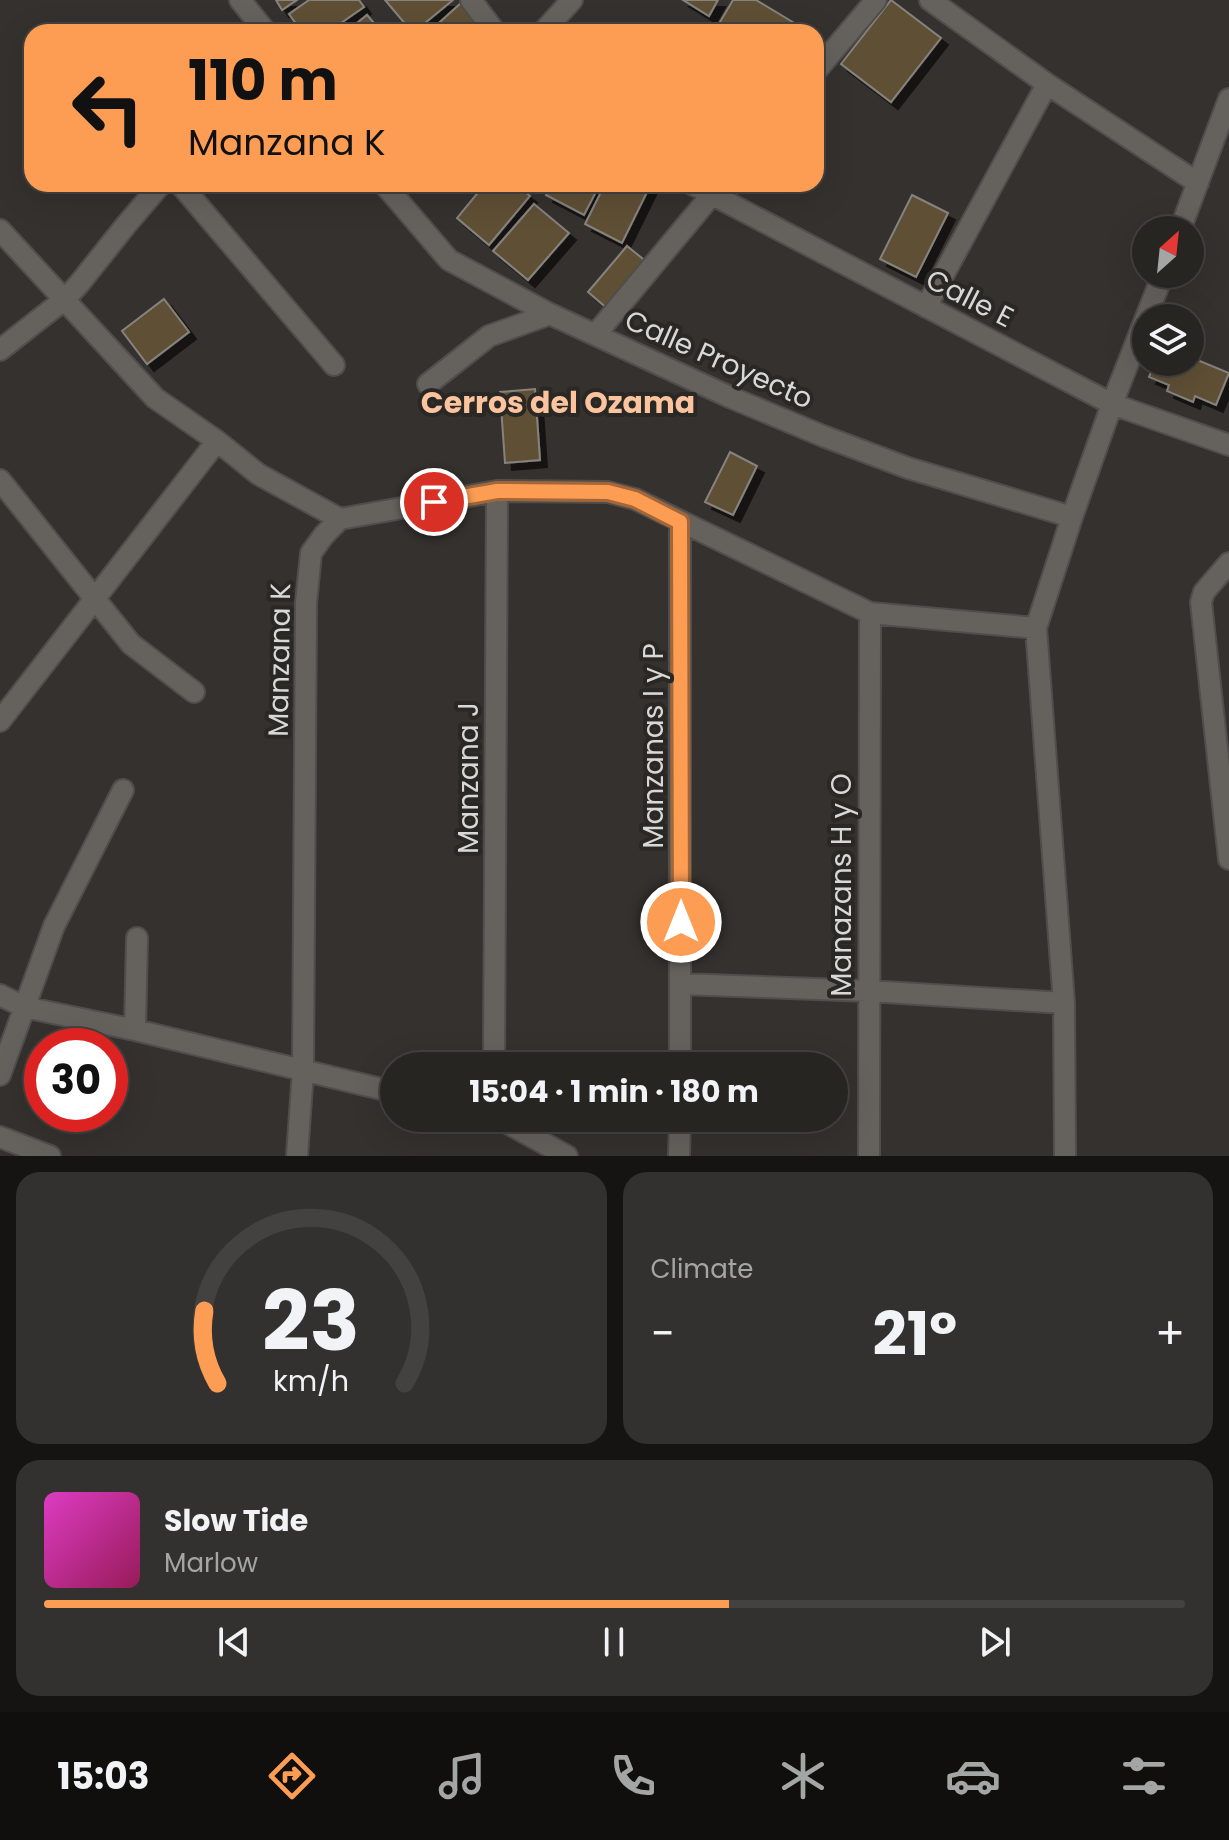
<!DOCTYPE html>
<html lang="en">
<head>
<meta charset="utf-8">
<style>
	body { margin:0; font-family:Poppins,sans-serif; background:#33312f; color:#f1f3f6; height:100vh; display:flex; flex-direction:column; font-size:30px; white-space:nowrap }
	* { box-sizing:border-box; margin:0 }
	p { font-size:26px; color:#a4a5a5 }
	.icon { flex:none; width:44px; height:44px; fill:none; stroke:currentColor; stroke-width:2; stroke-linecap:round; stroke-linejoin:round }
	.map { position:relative; height:1156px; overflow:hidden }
	.drawer { display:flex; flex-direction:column; gap:16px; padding:16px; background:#151413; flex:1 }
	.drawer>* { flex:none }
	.banner { position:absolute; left:24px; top:24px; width:800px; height:168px; border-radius:24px; box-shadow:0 8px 32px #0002,0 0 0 2px #434240; background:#fd9d54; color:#111; overflow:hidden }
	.needle { width:52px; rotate:27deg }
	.tools { position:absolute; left:1132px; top:216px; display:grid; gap:16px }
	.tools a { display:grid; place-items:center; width:72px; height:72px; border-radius:50%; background:#272522; box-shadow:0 8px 32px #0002,0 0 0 2px #434240; font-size:40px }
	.speed { position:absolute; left:24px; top:1028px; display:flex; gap:16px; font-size:40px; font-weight:700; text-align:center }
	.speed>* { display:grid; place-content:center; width:104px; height:104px; border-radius:50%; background:#272522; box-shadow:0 8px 32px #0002,0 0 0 2px #434240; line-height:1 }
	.speed .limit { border:12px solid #d22; background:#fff; color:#111 }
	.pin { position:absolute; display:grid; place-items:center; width:68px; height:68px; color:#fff; margin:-34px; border:4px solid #fff; border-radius:50%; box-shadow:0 2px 8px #0007 }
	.me { position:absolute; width:88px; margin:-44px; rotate:0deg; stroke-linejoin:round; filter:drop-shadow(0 0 6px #0008) }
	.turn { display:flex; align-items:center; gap:28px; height:168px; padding:0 32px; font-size:36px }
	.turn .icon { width:104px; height:104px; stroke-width:2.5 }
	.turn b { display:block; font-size:56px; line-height:68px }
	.big { font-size:60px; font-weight:700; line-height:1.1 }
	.drawer .card { flex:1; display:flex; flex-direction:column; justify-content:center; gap:12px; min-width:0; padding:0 28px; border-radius:24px; background:#33312f }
	.drawer .dial { align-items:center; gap:0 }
	.dial svg { height:208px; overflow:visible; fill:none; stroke:#434240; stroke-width:7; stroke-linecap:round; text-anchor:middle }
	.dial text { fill:#f1f3f6; stroke:none }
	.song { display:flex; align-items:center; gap:24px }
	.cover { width:96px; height:96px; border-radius:12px; background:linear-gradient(135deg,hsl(310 70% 55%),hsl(330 70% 35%)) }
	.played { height:8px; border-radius:4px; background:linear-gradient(90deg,#fd9d54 60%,#434240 60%) }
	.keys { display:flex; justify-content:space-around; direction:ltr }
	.heat { display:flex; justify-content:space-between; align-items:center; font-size:44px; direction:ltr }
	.drawer .tiles { flex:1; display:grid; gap:16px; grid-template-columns:1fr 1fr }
	.card:last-child { grid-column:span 2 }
	.trip { position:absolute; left:380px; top:1052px; width:468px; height:80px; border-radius:40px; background:#272522; box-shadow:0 8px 32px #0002,0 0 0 2px #434240; font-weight:700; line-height:80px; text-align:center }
	.menu { display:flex; height:128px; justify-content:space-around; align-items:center; background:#100f0e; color:#a4a5a5 }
	.menu .icon { width:56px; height:56px }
	.menu .selected { color:#fd9d54 }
	.menu b { font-size:36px; color:#f1f3f6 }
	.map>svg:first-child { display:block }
	.building { fill:#5e4f35; stroke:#86837f; stroke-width:2; filter:url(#shadow) }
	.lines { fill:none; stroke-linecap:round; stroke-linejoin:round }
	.minor-casing { stroke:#504e4c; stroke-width:24 }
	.minor { stroke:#65625e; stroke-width:20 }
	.route-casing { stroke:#a46637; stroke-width:20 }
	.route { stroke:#fd9d54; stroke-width:14 }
	.labels { text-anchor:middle; stroke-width:8; stroke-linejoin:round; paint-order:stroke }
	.street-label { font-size:28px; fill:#d9d8d6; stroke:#2a2824 }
	.neighbourhood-label { font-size:30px; font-weight:bold; fill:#fbc49f; stroke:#2a2824 }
</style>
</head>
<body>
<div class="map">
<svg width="1229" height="1156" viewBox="0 0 1229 1156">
	<defs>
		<filter id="shadow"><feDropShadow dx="7" dy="7" stdDeviation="0" flood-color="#0009"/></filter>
	</defs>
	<rect width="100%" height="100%" fill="#34312e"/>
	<path class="building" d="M 276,0 L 297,0 L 282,10 Z
		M 309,0 L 359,0 L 364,7 L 328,32 L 302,32 L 289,14 Z
		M 385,0 L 453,0 L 414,32 L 412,32 Z
		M 683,0 L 718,0 L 709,16 Z
		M 733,0 L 756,0 L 801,27 L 798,32 L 737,32 L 720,22 Z
		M 891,0 L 941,38 L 891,102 L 841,64 Z
		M 462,2 L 484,32 L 429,32 Z
		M 367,15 L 382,32 L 346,32 Z
		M 485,184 L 515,184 L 530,196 L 489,245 L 457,218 Z
		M 552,184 L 600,184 L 584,215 L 546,195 Z
		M 605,184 L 651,184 L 622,243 L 585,224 Z
		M 912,195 L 948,213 L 916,277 L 880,259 Z
		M 534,204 L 569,233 L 528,280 L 493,251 Z
		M 627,246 L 648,263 L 609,310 L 588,292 Z
		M 164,299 L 189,332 L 147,364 L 122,331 Z
		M 1190,357 L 1229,373 L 1216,405 L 1195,396 L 1193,402 L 1167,391 L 1169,385 L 1149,377 L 1155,362 L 1190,362 Z
		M 535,389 L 540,460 L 505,463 L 500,392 Z
		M 730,452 L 757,466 L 733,515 L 705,502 Z"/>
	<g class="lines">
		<defs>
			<path id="minor" d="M 240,0 L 266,32
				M 471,0 L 495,32
				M 930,0 L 1047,84 L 1198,183
				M 543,32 L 572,0
				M 816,71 L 876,0
				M 180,184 L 334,365
				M 384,184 L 449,260 L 550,314 L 732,398 L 823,436 L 908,468 L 1072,517
				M 692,184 L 1112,404 L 1229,445
				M 0,230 L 155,398 L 217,441 L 258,474 L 340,519
				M 1180,230 L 1229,99
				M 926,307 L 1047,84
				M 596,334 L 719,186
				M 0,350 L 65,299 L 79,284 L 126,225 L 161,184
				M 428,384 L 489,336 L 550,314
				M 0,480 L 131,644 L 194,692
				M 1229,563 L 1204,592 L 1201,602 L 1229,859
				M 0,721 L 217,441
				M 681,984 L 869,991 L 1064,1003
				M 0,995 L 24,1007 L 135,1030 L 394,1092
				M 135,1030 L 137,938
				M 494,1066 L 497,491
				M 680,1066 L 680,522
				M 0,1075 L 54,926 L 123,790
				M 498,1118 L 567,1156
				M 0,1137 L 50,1156
				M 297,1156 L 303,1071 L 306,603 L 311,553 L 324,535 L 340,519 L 497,491 L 608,492 L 635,499 L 870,613 L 1036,628
				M 679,1156 L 680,1118
				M 869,1156 L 870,613
				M 1065,1156 L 1064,1003 L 1036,628 L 1072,517 L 1112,404 L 1163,274"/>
		</defs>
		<use href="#minor" class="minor-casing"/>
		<use href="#minor" class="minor"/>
	</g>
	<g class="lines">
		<defs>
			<path id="route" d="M 434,502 L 497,491 L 608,492 L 635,499 L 680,522 L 681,922"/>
		</defs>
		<use href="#route" class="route-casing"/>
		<use href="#route" class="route"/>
	</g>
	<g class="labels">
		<g class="street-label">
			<text transform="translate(970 298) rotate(27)" y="10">Calle E</text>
			<text transform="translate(719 359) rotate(24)" y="10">Calle Proyecto</text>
			<text transform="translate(279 660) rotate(-89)" y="10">Manzana K</text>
			<text transform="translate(653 746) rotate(-90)" y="10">Manzanas I y P</text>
			<text transform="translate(468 778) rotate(-90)" y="10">Manzana J</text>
			<text transform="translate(841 885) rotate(-90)" y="10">Manazans H y O</text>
		</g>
		<g class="neighbourhood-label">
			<text x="558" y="413">Cerros del Ozama</text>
		</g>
	</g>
</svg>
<div class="tools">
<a><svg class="needle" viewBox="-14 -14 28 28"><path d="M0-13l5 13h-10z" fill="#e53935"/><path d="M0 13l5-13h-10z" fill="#a4a5a5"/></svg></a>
<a><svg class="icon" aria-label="layers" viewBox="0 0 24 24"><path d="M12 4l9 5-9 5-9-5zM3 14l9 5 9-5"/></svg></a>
</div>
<div class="speed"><div class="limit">30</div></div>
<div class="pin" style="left:434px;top:502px;background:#d93025"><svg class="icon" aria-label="arrive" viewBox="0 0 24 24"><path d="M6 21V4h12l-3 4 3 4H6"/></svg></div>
<svg class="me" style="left:681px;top:922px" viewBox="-20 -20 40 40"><circle r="17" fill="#fd9d54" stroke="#fff" stroke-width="3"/><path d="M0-11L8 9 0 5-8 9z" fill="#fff"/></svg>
<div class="trip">15:04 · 1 min · 180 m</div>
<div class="banner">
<div class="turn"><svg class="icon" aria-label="left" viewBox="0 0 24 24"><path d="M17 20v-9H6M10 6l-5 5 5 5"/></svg><div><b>110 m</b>Manzana K</div></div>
</div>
</div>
<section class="drawer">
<div class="tiles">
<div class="card dial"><svg viewBox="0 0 100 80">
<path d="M14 69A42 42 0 1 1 86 69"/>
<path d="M14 69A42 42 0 0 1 9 41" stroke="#fd9d54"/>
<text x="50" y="56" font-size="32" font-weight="700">23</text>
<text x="50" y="72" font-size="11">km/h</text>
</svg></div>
<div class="card"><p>Climate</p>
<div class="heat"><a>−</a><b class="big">21°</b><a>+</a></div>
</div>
<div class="card">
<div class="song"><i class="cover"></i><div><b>Slow Tide</b><p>Marlow</p></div></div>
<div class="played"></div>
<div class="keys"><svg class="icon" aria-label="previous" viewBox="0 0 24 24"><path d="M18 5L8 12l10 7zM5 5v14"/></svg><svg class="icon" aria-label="pause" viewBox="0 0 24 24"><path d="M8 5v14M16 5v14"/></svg><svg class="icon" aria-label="next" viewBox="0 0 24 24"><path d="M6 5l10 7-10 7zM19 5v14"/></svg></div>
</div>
</div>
</section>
<nav class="menu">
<b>15:03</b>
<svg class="icon selected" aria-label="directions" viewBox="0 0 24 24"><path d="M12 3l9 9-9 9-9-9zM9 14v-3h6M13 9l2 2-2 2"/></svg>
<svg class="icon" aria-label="music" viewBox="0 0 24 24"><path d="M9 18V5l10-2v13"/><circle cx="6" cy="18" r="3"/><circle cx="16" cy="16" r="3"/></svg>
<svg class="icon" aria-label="phone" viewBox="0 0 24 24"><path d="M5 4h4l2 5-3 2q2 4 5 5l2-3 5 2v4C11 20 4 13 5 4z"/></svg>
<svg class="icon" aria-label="climate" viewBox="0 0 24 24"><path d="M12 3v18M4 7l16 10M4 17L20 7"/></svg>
<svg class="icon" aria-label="car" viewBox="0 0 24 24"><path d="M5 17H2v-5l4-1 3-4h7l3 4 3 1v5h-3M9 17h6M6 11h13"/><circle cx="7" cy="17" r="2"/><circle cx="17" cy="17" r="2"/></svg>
<svg class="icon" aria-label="filters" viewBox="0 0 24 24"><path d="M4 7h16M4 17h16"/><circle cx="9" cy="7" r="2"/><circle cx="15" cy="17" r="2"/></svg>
</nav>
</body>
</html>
